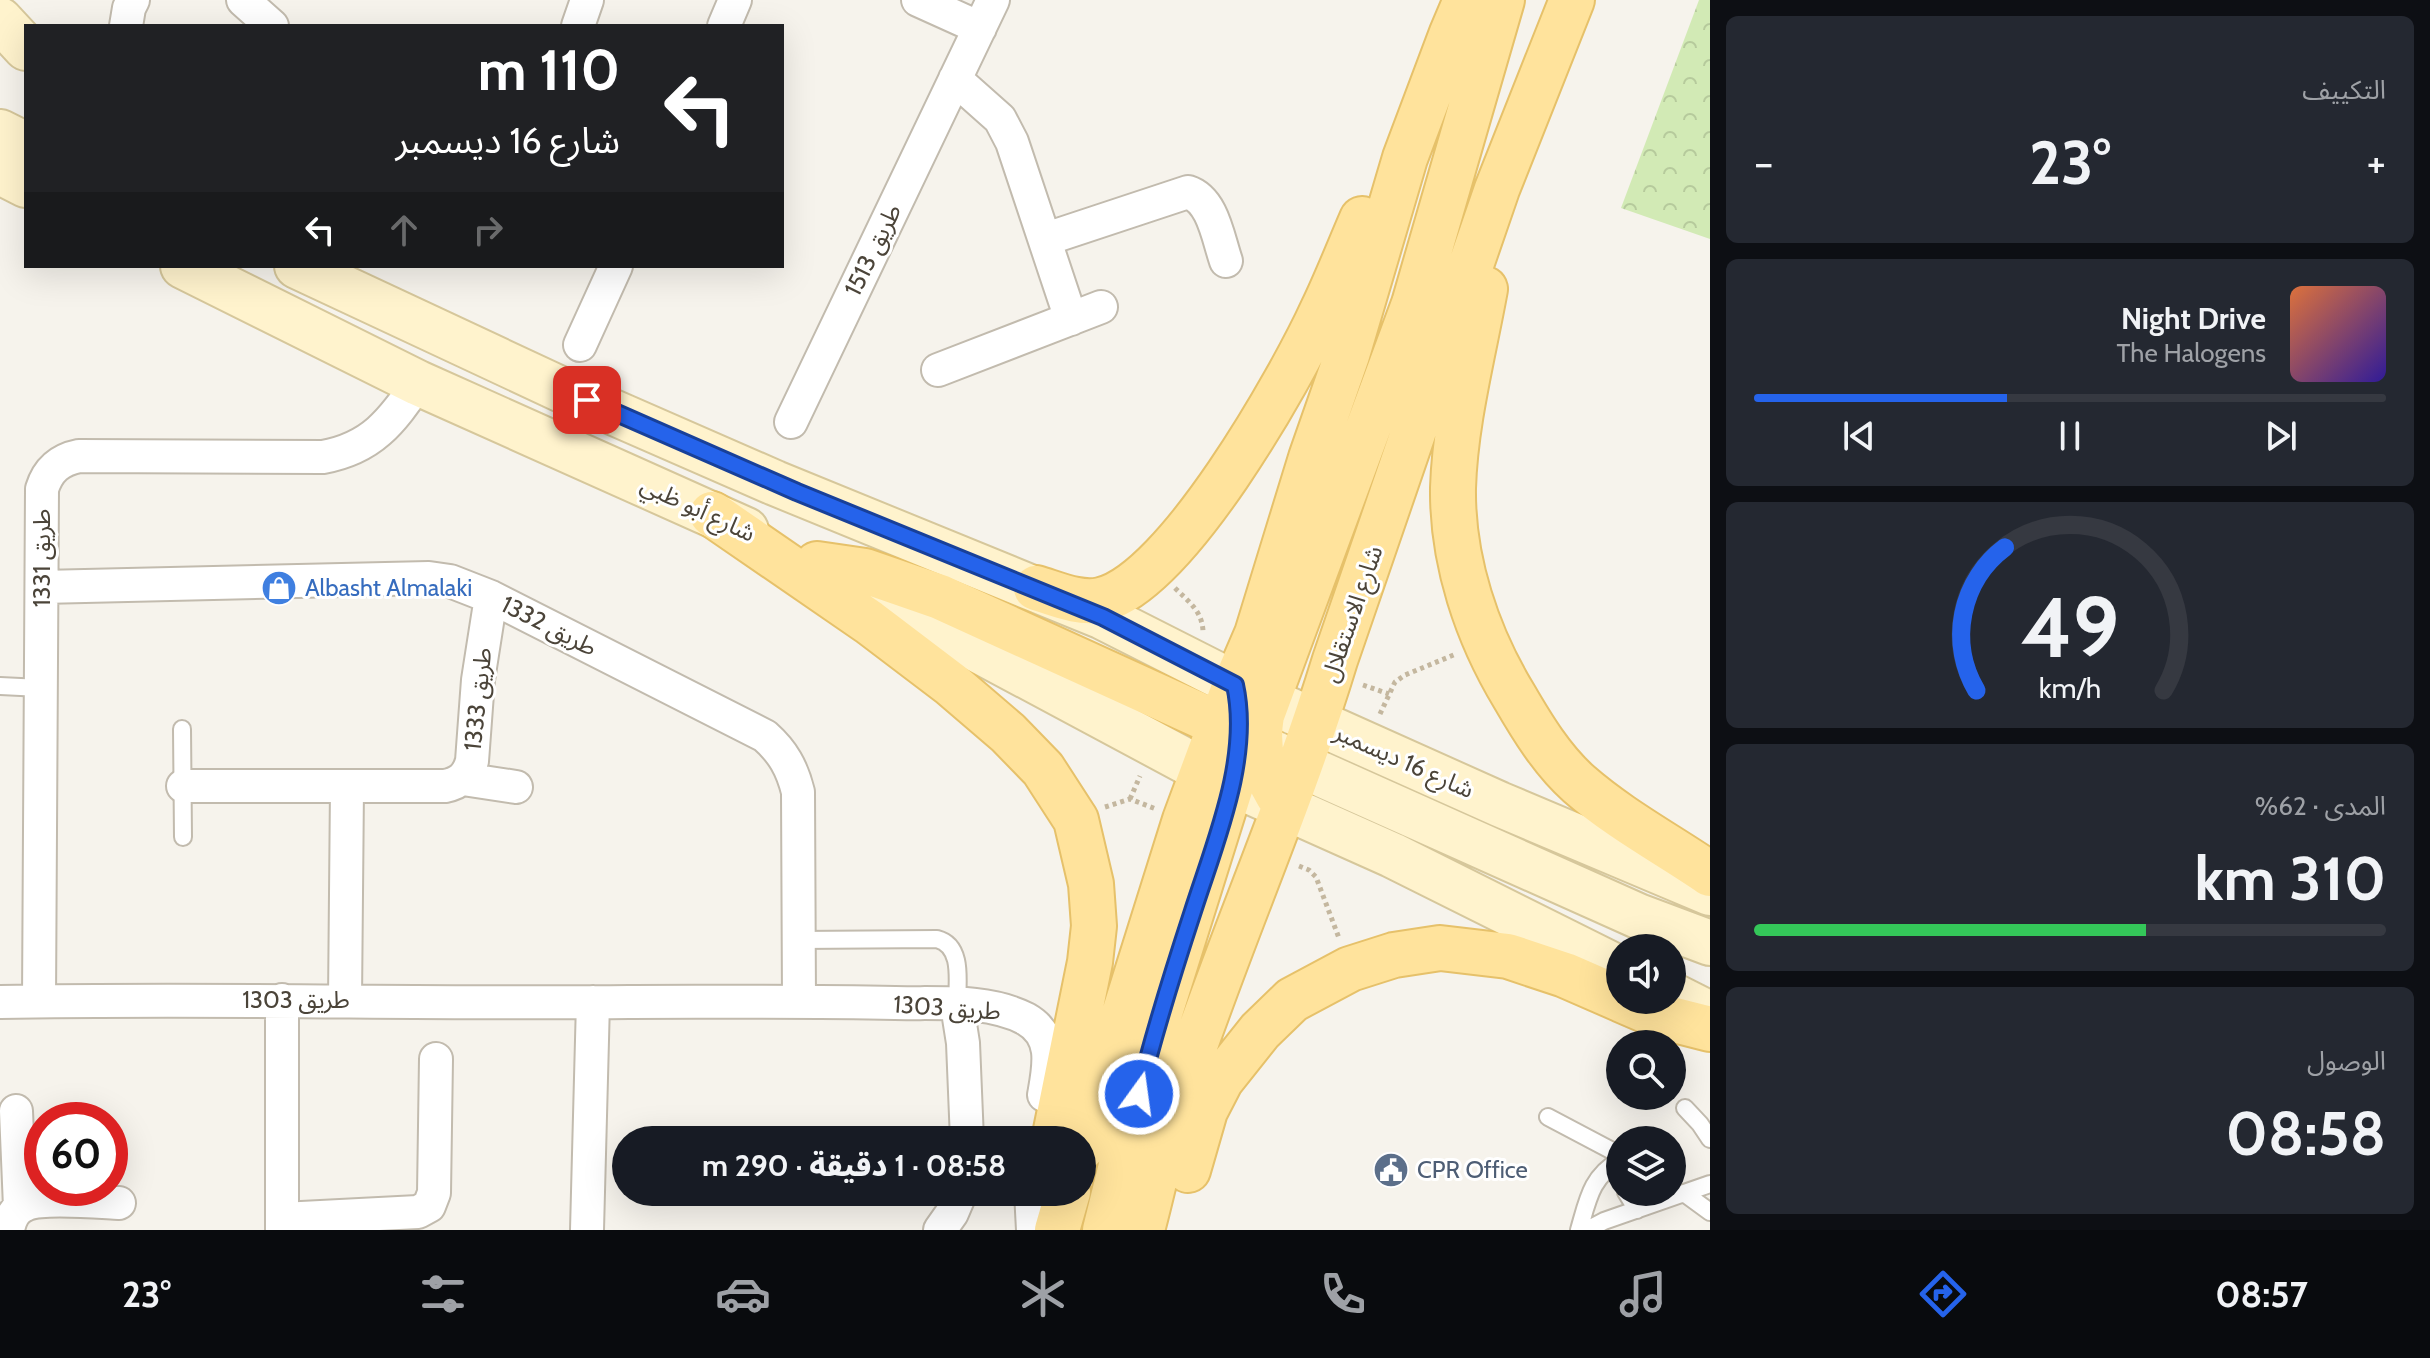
<!DOCTYPE html>
<html lang="ar">
<head>
<meta charset="utf-8">
<style>
	body { margin:0; font-family:Cabin,"Noto Sans Arabic",sans-serif; background:#242831; color:#f1f3f6; direction:rtl; height:100vh; display:flex; flex-direction:column; font-size:30px; white-space:nowrap }
	* { box-sizing:border-box; margin:0 }
	p { font-size:26px; color:#9ea1a6 }
	.icon { flex:none; width:44px; height:44px; fill:none; stroke:currentColor; stroke-width:2; stroke-linecap:round; stroke-linejoin:round }
	.map { position:relative; flex:1; overflow:hidden; direction:ltr }
	.sheet { display:flex; flex-direction:column; gap:16px; padding:16px; background:#0d0f14; width:720px }
	.sheet>* { flex:none }
	.guide { position:absolute; left:24px; top:24px; width:760px; height:244px; border-radius:0px; box-shadow:0 8px 32px #0002; direction:rtl; background:#202124; color:#fff; overflow:hidden }
	.fabs { position:absolute; left:1606px; top:934px; display:grid; gap:16px }
	.fabs a { display:grid; place-items:center; width:80px; height:80px; border-radius:50%; background:#171b24; box-shadow:0 8px 32px #0002; font-size:40px }
	.speed { position:absolute; left:24px; top:1102px; display:flex; gap:16px; font-size:40px; font-weight:700; text-align:center }
	.speed>* { display:grid; place-content:center; width:104px; height:104px; border-radius:50%; background:#171b24; box-shadow:0 8px 32px #0002; line-height:1 }
	.speed .limit { border:12px solid #d22; background:#fff; color:#111 }
	.pin { position:absolute; display:grid; place-items:center; width:68px; height:68px; color:#fff; margin:-34px; border-radius:16px; box-shadow:0 4px 12px #0006 }
	.me { position:absolute; width:88px; margin:-44px; rotate:14deg; stroke-linejoin:round; filter:drop-shadow(0 0 6px #0008) }
	.turn { display:flex; align-items:center; gap:28px; height:168px; padding:0 32px; font-size:36px }
	.turn .icon { width:104px; height:104px; stroke-width:2.5 }
	.turn b { display:block; font-size:56px; line-height:68px }
	.lanes { display:flex; align-items:center; height:76px; padding:0 32px; background:#0003; justify-content:center; gap:40px; direction:ltr }
	.lanes .off { opacity:.35 }
	.big { font-size:60px; font-weight:800; line-height:1.1 }
	.sheet .tile { flex:1; display:flex; flex-direction:column; justify-content:center; gap:12px; min-width:0; padding:0 28px; border-radius:12px; background:#242831 }
	.sheet .dial { align-items:center; gap:0 }
	.dial svg { height:208px; overflow:visible; fill:none; stroke:#363941; stroke-width:7; stroke-linecap:round; text-anchor:middle }
	.dial text { fill:#f1f3f6; stroke:none }
	.song { display:flex; align-items:center; gap:24px }
	.cover { width:96px; height:96px; border-radius:12px; background:linear-gradient(135deg,hsl(20 70% 55%),hsl(250 70% 35%)) }
	.played { height:8px; border-radius:4px; background:linear-gradient(90deg,#2563eb 40%,#363941 40%) }
	.keys { display:flex; justify-content:space-around; direction:ltr }
	.heat { display:flex; justify-content:space-between; align-items:center; font-size:44px; direction:ltr }
	.charge { height:12px; border-radius:6px; background:linear-gradient(90deg,#34c759 62%,#363941 0) }
	.trip { position:absolute; left:612px; top:1126px; width:484px; height:80px; border-radius:40px; background:#171b24; box-shadow:0 8px 32px #0002; font-weight:800; line-height:80px; text-align:center; direction:rtl }
	.dock { display:flex; height:128px; justify-content:space-around; align-items:center; background:#090b0e; color:#9ea1a6 }
	.dock .icon { width:56px; height:56px }
	.dock .selected { color:#2563eb }
	.dock b { font-size:36px; color:#f1f3f6 }
	main { display:flex; flex:1; min-height:0 }
	.map>svg:first-child { display:block }
	.park { fill:url(#park-crowns) }
	.lines { fill:none; stroke-linecap:round; stroke-linejoin:round }
	.lane-casing { stroke:#c2bbae; stroke-width:20 }
	.street-casing { stroke:#c2bbae; stroke-width:36 }
	.secondary-casing { stroke:#d6c79b; stroke-width:48 }
	.primary-casing { stroke:#e6c16a; stroke-width:48 }
	.path { stroke:#c4b79f; stroke-width:5; stroke-dasharray:4 4; stroke-linecap:butt }
	.lane { stroke:#fff; stroke-width:16 }
	.street { stroke:#fff; stroke-width:32 }
	.secondary { stroke:#fff3cd; stroke-width:44 }
	.primary { stroke:#ffe39c; stroke-width:44 }
	.route-casing { stroke:#184099; stroke-width:20 }
	.route { stroke:#2563eb; stroke-width:14 }
	.labels { text-anchor:middle; stroke-width:6; stroke-linejoin:round; paint-order:stroke }
	.street-label { font-size:24px; fill:#4b4439; stroke:#fff }
	.shop-label { font-size:24px; fill:#366cbe; stroke:#fff; text-anchor:start }
	.service-label { font-size:24px; fill:#4e5e75; stroke:#fff; text-anchor:start }
</style>
</head>
<body>
<main>
<section class="sheet">
<div class="tile"><p>التكييف</p>
<div class="heat"><a>−</a><b class="big">23°</b><a>+</a></div>
</div>
<div class="tile">
<div class="song"><i class="cover"></i><div><b>Night Drive</b><p>The Halogens</p></div></div>
<div class="played"></div>
<div class="keys"><svg class="icon" aria-label="previous" viewBox="0 0 24 24"><path d="M18 5L8 12l10 7zM5 5v14"/></svg><svg class="icon" aria-label="pause" viewBox="0 0 24 24"><path d="M8 5v14M16 5v14"/></svg><svg class="icon" aria-label="next" viewBox="0 0 24 24"><path d="M6 5l10 7-10 7zM19 5v14"/></svg></div>
</div>
<div class="tile dial"><svg viewBox="0 0 100 80">
<path d="M14 69A42 42 0 1 1 86 69"/>
<path d="M14 69A42 42 0 0 1 25 14" stroke="#2563eb"/>
<text x="50" y="56" font-size="32" font-weight="700">49</text>
<text x="50" y="72" font-size="11">km/h</text>
</svg></div>
<div class="tile"><p>المدى · 62%</p><b class="big">310 km</b><div class="charge"></div></div>
<div class="tile"><p>الوصول</p><b class="big">08:58</b></div>
</section>
<div class="map">
<svg width="1710" height="1230" viewBox="0 0 1710 1230">
	<defs>
		<pattern id="park-crowns" width="20" height="18" patternUnits="userSpaceOnUse" patternTransform="scale(2)"><rect width="20" height="18" fill="#d2eab5"/><path d="M2 6a3 3 0 1 1 6 0M12 15a3 3 0 1 1 6 0" fill="none" stroke="#b6ca9c"/></pattern>
	</defs>
	<rect width="100%" height="100%" fill="#f6f3ec"/>
	<path class="park" d="M 1699,0 L 1710,0 L 1710,239 L 1621,208 Z"/>
	<g class="lines">
		<defs>
			<path id="lane" d="M 0,686 L 41,688
				M 182,729 L 183,837
				M 798,940 L 937,939 C 964,946 957,983 957,1005
				M 1685,1108 L 1700,1124 L 1710,1139
				M 1548,1117 L 1620,1155
				M 1626,1192 L 1637,1210
				M 1684,1193 L 1710,1212
				M 1579,1230 C 1588,1199 1591,1177 1620,1160
				M 1587,1230 L 1604,1221 L 1710,1184"/>
			<path id="street" d="M 243,0 L 272,26
				M 918,0 L 980,28
				M 126,26 L 129,8 L 133,0
				M 578,26 L 587,0
				M 724,26 L 735,0
				M 955,79 L 1000,119 L 1012,142 L 1071,319
				M 1046,239 L 1188,192 C 1213,200 1218,238 1226,261
				M 580,345 L 616,266
				M 938,370 L 1101,307
				M 791,422 L 993,0
				M 42,587 L 429,578 L 450,581 L 491,597 L 765,736 C 783,752 792,768 798,792 L 799,1001
				M 463,779 L 516,787
				M 183,786 L 445,786 C 460,783 468,776 472,761 L 478,680 L 491,597
				M 282,1000 L 282,1230
				M 345,1000 L 347,787
				M 39,1001 L 42,489 C 48,470 59,460 79,456 L 323,457 C 372,448 391,422 418,383
				M 0,1002 C 210,998 419,1004 629,1002 C 718,1002 806,1001 895,1003 C 937,1004 988,999 1026,1019 C 1056,1036 1049,1067 1044,1095
				M 957,1005 L 963,1043 L 967,1140
				M 16,1111 L 20,1207
				M 1031,1192 L 1033,1230
				M 282,1219 L 418,1212 L 429,1206 L 434,1193 L 436,1059
				M 8,1230 C 10,1219 14,1209 25,1205 C 41,1197 98,1202 119,1203
				M 587,1230 L 593,1002
				M 940,1230 L 952,1213 L 961,1192"/>
			<path id="secondary" d="M 0,20 L 26,48
				M 0,132 L 26,145
				M 0,172 L 26,185
				M 183,266 L 418,383 L 746,530
				M 297,266 L 560,389 L 775,483 L 1103,617 L 1267,700 L 1499,804 L 1710,893
				M 836,574 L 1204,771 L 1392,855 L 1620,969
				M 1267,750 L 1638,916 L 1710,943
				M 1672,995 L 1710,1014"/>
			<path id="primary" d="M 1485,289 C 1473,355 1455,422 1453,488 C 1452,561 1477,635 1514,696 C 1532,727 1552,760 1579,784 C 1619,819 1666,844 1710,874
				M 712,514 L 869,622 L 952,685 L 1008,733 L 1043,769 L 1076,820 L 1091,884 L 1094,926 L 1090,962 L 1054,1140
				M 817,564 L 865,571 L 940,597 L 1221,725 L 1247,729
				M 1036,588 C 1056,594 1080,605 1101,600 C 1176,583 1291,379 1323,309 C 1337,280 1349,249 1362,219
				M 1285,806 C 1264,777 1256,750 1262,715 L 1414,304 L 1502,0
				M 1622,1000 L 1659,1016 L 1710,1029
				M 1082,1148 L 1185,820 L 1235,685 L 1257,634 L 1311,458 L 1347,355 L 1405,158 L 1452,33 L 1466,0
				M 1188,1170 L 1205,1111 L 1221,1080 L 1260,1031 L 1292,1000 L 1350,969 L 1394,955 L 1440,948 L 1508,956 L 1565,975 L 1620,999
				M 1057,1230 L 1068,1192
				M 1105,1230 L 1154,1032 L 1232,783 L 1238,754 L 1240,723
				M 1142,1230 C 1154,1185 1163,1139 1178,1095 C 1226,949 1290,808 1335,660 L 1497,189 L 1572,0"/>
		</defs>
		<use href="#lane" class="lane-casing"/>
		<use href="#street" class="street-casing"/>
		<use href="#secondary" class="secondary-casing"/>
		<use href="#primary" class="primary-casing"/>
		<path class="path" d="M 1175,588 C 1189,602 1202,611 1203,631
			M 1363,685 L 1389,694
			M 1380,714 L 1395,682 L 1405,675 L 1456,654
			M 1130,799 L 1140,776
			M 1105,807 L 1130,799 L 1156,809
			M 1299,866 L 1309,870 L 1316,877 L 1339,938"/>
		<use href="#lane" class="lane"/>
		<use href="#street" class="street"/>
		<use href="#secondary" class="secondary"/>
		<use href="#primary" class="primary"/>
	</g>
	<g class="lines">
		<defs>
			<path id="route" d="M 587,400 L 797,492 L 1103,617 L 1235,685 C 1251,758 1215,842 1193,911 C 1173,972 1154,1032 1139,1094"/>
		</defs>
		<use href="#route" class="route-casing"/>
		<use href="#route" class="route"/>
	</g>
	<defs>
		<symbol id="shop-disc" viewBox="-11 -11 22 22"><circle r="9.5" fill="#3f7fe0" stroke="#fff"/><path d="M-5-2.5h2.3a2.7 3.5 0 0 1 5.4 0H5L5.5 6h-11ZM-1.5-2.5h3a1.5 2.3 0 0 0-3 0Z" fill="#fff"/></symbol>
		<symbol id="civic-disc" viewBox="-11 -11 22 22"><circle r="9.5" fill="#5c6f8a" stroke="#fff"/><path d="M-.6-6.5H3V-4.5H.6V-3L4-1V1h2V6H-6V1h2V-1L-.6-3ZM-1.2 2.5V6h2.4V2.5Z" fill="#fff"/></symbol>
	</defs>
	<g fill-rule="evenodd">
		<use href="#shop-disc" x="259" y="568" width="40" height="40"/>
		<use href="#civic-disc" x="1371" y="1150" width="40" height="40"/>
	</g>
	<g class="labels">
		<g class="street-label">
			<text transform="translate(873 250) rotate(-64)" y="8">طريق 1513</text>
			<text transform="translate(698 509) rotate(25)" y="8">شارع أبو ظبي</text>
			<text transform="translate(42 558) rotate(-90)" y="8">طريق 1331</text>
			<text transform="translate(1352 614) rotate(-71)" y="8">شارع الاستقلال</text>
			<text transform="translate(549 626) rotate(27)" y="8">طريق 1332</text>
			<text transform="translate(478 699) rotate(-84)" y="8">طريق 1333</text>
			<text transform="translate(1404 761) rotate(24)" y="8">شارع 16 ديسمبر</text>
			<text x="296" y="1008">طريق 1303</text>
			<text transform="translate(947 1008) rotate(4)" y="8">طريق 1303</text>
		</g>
		<g class="shop-label">
			<text x="305" y="596">Albasht Almalaki</text>
		</g>
		<g class="service-label">
			<text x="1417" y="1178">CPR Office</text>
		</g>
	</g>
</svg>
<div class="fabs">
<a><svg class="icon" aria-label="sound" viewBox="0 0 24 24"><path d="M4 9h4l5-4v14l-5-4H4zM17 9q2 3 0 6"/></svg></a>
<a><svg class="icon" aria-label="search" viewBox="0 0 24 24"><circle cx="10" cy="10" r="6"/><path d="M15 15l6 6"/></svg></a>
<a><svg class="icon" aria-label="layers" viewBox="0 0 24 24"><path d="M12 4l9 5-9 5-9-5zM3 14l9 5 9-5"/></svg></a>
</div>
<div class="speed"><div class="limit">60</div></div>
<div class="pin" style="left:587px;top:400px;background:#d93025"><svg class="icon" aria-label="arrive" viewBox="0 0 24 24"><path d="M6 21V4h12l-3 4 3 4H6"/></svg></div>
<svg class="me" style="left:1139px;top:1094px" viewBox="-20 -20 40 40"><circle r="17" fill="#2563eb" stroke="#fff" stroke-width="3"/><path d="M0-11L8 9 0 5-8 9z" fill="#fff"/></svg>
<div class="trip">08:58 · 1 دقيقة · 290 m</div>
<div class="guide">
<div class="turn"><svg class="icon" aria-label="left" viewBox="0 0 24 24"><path d="M17 20v-9H6M10 6l-5 5 5 5"/></svg><div><b>110 m</b>شارع 16 ديسمبر</div></div>
<div class="lanes"><svg class="icon" aria-label="left" viewBox="0 0 24 24"><path d="M17 20v-9H6M10 6l-5 5 5 5"/></svg><svg class="icon off" aria-label="ahead" viewBox="0 0 24 24"><path d="M12 20V5M6 11l6-6 6 6"/></svg><svg class="icon off" aria-label="right" viewBox="0 0 24 24"><path d="M7 20v-9h11M14 6l5 5-5 5"/></svg></div>
</div>
</div>
</main>
<nav class="dock">
<b>08:57</b>
<svg class="icon selected" aria-label="directions" viewBox="0 0 24 24"><path d="M12 3l9 9-9 9-9-9zM9 14v-3h6M13 9l2 2-2 2"/></svg>
<svg class="icon" aria-label="music" viewBox="0 0 24 24"><path d="M9 18V5l10-2v13"/><circle cx="6" cy="18" r="3"/><circle cx="16" cy="16" r="3"/></svg>
<svg class="icon" aria-label="phone" viewBox="0 0 24 24"><path d="M5 4h4l2 5-3 2q2 4 5 5l2-3 5 2v4C11 20 4 13 5 4z"/></svg>
<svg class="icon" aria-label="climate" viewBox="0 0 24 24"><path d="M12 3v18M4 7l16 10M4 17L20 7"/></svg>
<svg class="icon" aria-label="car" viewBox="0 0 24 24"><path d="M5 17H2v-5l4-1 3-4h7l3 4 3 1v5h-3M9 17h6M6 11h13"/><circle cx="7" cy="17" r="2"/><circle cx="17" cy="17" r="2"/></svg>
<svg class="icon" aria-label="filters" viewBox="0 0 24 24"><path d="M4 7h16M4 17h16"/><circle cx="9" cy="7" r="2"/><circle cx="15" cy="17" r="2"/></svg>
<b>23°</b>
</nav>
</body>
</html>
